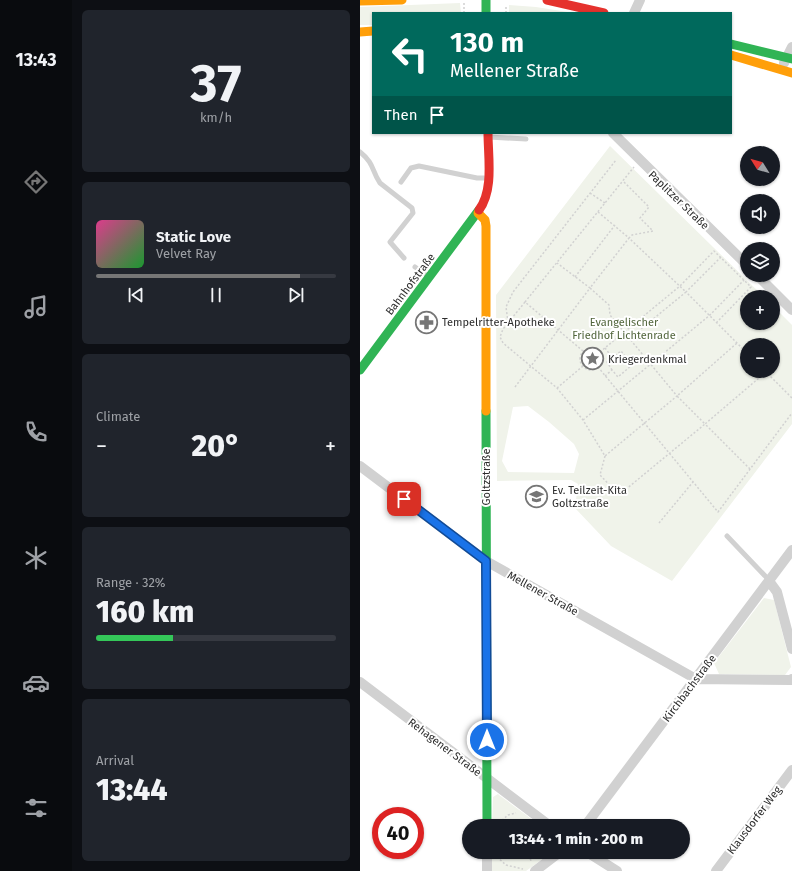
<!DOCTYPE html>
<html lang="en">
<head>
<meta charset="utf-8">
<style>
	body { margin:0; font-family:"Fira Sans",sans-serif; background:#20242c; color:#f1f3f6; height:100vh; display:flex; flex-direction:column; font-size:15px; white-space:nowrap }
	* { box-sizing:border-box; margin:0 }
	p { font-size:13px; color:#9ea1a6 }
	.icon { flex:none; width:22px; height:22px; fill:none; stroke:currentColor; stroke-width:2; stroke-linecap:round; stroke-linejoin:round }
	.map { position:relative; flex:1; overflow:hidden }
	.details { display:flex; flex-direction:column; gap:10px; padding:10px; background:#0d0f14; width:288px }
	.details>* { flex:none }
	.guide { position:absolute; left:12px; top:12px; width:360px; height:122px; border-radius:0px; box-shadow:0 1px 3px #0004; background:#00695c; color:#fff; overflow:hidden }
	.needle { width:26px; rotate:307deg }
	.tools { position:absolute; left:380px; top:146px; display:grid; gap:8px }
	.tools a { display:grid; place-items:center; width:40px; height:40px; border-radius:50%; background:#171b24; box-shadow:0 1px 3px #0004; font-size:20px }
	.speed { position:absolute; left:12px; top:807px; display:flex; gap:8px; font-size:20px; font-weight:700; text-align:center }
	.speed>* { display:grid; place-content:center; width:52px; height:52px; border-radius:50%; background:#171b24; box-shadow:0 1px 3px #0004; line-height:1 }
	.speed .limit { border:6px solid #d22; background:#fff; color:#111 }
	.pin { position:absolute; display:grid; place-items:center; width:34px; height:34px; color:#fff; margin:-17px; border-radius:8px; box-shadow:0 2px 6px #0006 }
	.me { position:absolute; width:44px; margin:-22px; rotate:0deg; stroke-linejoin:round; filter:drop-shadow(0 0 3px #0008) }
	.turn { display:flex; align-items:center; gap:14px; height:84px; padding:0 12px; font-size:18px }
	.turn .icon { width:52px; height:52px; stroke-width:2.5 }
	.turn b { display:block; font-size:28px; line-height:34px }
	.then { display:flex; align-items:center; height:38px; padding:0 12px; background:#0003; gap:8px; font-size:15px }
	.big { font-size:30px; font-weight:800; line-height:1.1 }
	.details .widget { flex:1; display:flex; flex-direction:column; justify-content:center; gap:6px; min-width:0; padding:0 14px; border-radius:6px; background:#20242c }
	.details .dial { align-items:center; gap:0 }
	.dial b { font-size:52px; line-height:1 }
	.song { display:flex; align-items:center; gap:12px }
	.cover { width:48px; height:48px; border-radius:6px; background:linear-gradient(135deg,hsl(330 70% 55%),hsl(130 70% 35%)) }
	.played { height:4px; border-radius:2px; background:linear-gradient(90deg,#767676 85%,#363941 85%) }
	.keys { display:flex; justify-content:space-around; direction:ltr }
	.heat { display:flex; justify-content:space-between; align-items:center; font-size:22px; direction:ltr }
	.charge { height:6px; border-radius:3px; background:linear-gradient(90deg,#34c759 32%,#363941 0) }
	.trip { position:absolute; left:102px; top:819px; width:228px; height:40px; border-radius:20px; background:#171b24; box-shadow:0 1px 3px #0004; font-weight:800; line-height:40px; text-align:center }
	main { display:flex; flex:1; min-height:0 }
	.tab-bar { display:flex; flex-direction:column; width:72px; justify-content:space-around; align-items:center; background:#090b0e; color:#9ea1a6 }
	.tab-bar .icon { width:28px; height:28px }
	.tab-bar .active { color:#767676 }
	.tab-bar b { font-size:18px; color:#f1f3f6 }
	.map>svg:first-child { display:block }
	.green { fill:#f0f3ea; fill-rule:evenodd }
	.lines { fill:none; stroke-linecap:round; stroke-linejoin:round }
	.path { stroke:#d1d1d1; stroke-width:1.5; stroke-dasharray:2 2; stroke-linecap:butt }
	.lane { stroke:#d1d1d1; stroke-width:5 }
	.street { stroke:#d1d1d1; stroke-width:10 }
	.fast { stroke:#30b455; stroke-width:9 }
	.slow { stroke:#ff9f0a; stroke-width:9 }
	.jam { stroke:#e5322d; stroke-width:9 }
	.route-casing { stroke:#114b97; stroke-width:10 }
	.route { stroke:#1a73e8; stroke-width:7 }
	.labels { text-anchor:middle; stroke-width:4; stroke-linejoin:round; paint-order:stroke }
	.street-label { font-size:11px; fill:#2c2c2c; stroke:#fff }
	.poi-label { font-size:11px; fill:#2c2c2c; stroke:#fff; text-anchor:start }
	.park-label { font-size:11px; fill:#51653b; stroke:#fff }
</style>
</head>
<body>
<main>
<nav class="tab-bar">
<b>13:43</b>
<svg class="icon active" aria-label="directions" viewBox="0 0 24 24"><path d="M12 3l9 9-9 9-9-9zM9 14v-3h6M13 9l2 2-2 2"/></svg>
<svg class="icon" aria-label="music" viewBox="0 0 24 24"><path d="M9 18V5l10-2v13"/><circle cx="6" cy="18" r="3"/><circle cx="16" cy="16" r="3"/></svg>
<svg class="icon" aria-label="phone" viewBox="0 0 24 24"><path d="M5 4h4l2 5-3 2q2 4 5 5l2-3 5 2v4C11 20 4 13 5 4z"/></svg>
<svg class="icon" aria-label="climate" viewBox="0 0 24 24"><path d="M12 3v18M4 7l16 10M4 17L20 7"/></svg>
<svg class="icon" aria-label="car" viewBox="0 0 24 24"><path d="M5 17H2v-5l4-1 3-4h7l3 4 3 1v5h-3M9 17h6M6 11h13"/><circle cx="7" cy="17" r="2"/><circle cx="17" cy="17" r="2"/></svg>
<svg class="icon" aria-label="filters" viewBox="0 0 24 24"><path d="M4 7h16M4 17h16"/><circle cx="9" cy="7" r="2"/><circle cx="15" cy="17" r="2"/></svg>
</nav>
<section class="details">
<div class="widget dial"><b>37</b><p>km/h</p></div>
<div class="widget">
<div class="song"><i class="cover"></i><div><b>Static Love</b><p>Velvet Ray</p></div></div>
<div class="played"></div>
<div class="keys"><svg class="icon" aria-label="previous" viewBox="0 0 24 24"><path d="M18 5L8 12l10 7zM5 5v14"/></svg><svg class="icon" aria-label="pause" viewBox="0 0 24 24"><path d="M8 5v14M16 5v14"/></svg><svg class="icon" aria-label="next" viewBox="0 0 24 24"><path d="M6 5l10 7-10 7zM19 5v14"/></svg></div>
</div>
<div class="widget"><p>Climate</p>
<div class="heat"><a>−</a><b class="big">20°</b><a>+</a></div>
</div>
<div class="widget"><p>Range · 32%</p><b class="big">160 km</b><div class="charge"></div></div>
<div class="widget"><p>Arrival</p><b class="big">13:44</b></div>
</section>
<div class="map">
<svg width="432" height="871" viewBox="0 0 432 871">
	<rect width="100%" height="100%" fill="#fff"/>
	<path class="green" d="M 100,3 L 101,13 L 13,13 L 13,25 L 0,25 L 0,7 Z
		M 149,5 L 176,7 L 214,13 L 149,13 Z
		M 250,146 L 404,297 L 387,297 L 387,323 L 413,323 L 413,306 L 432,325 L 432,424 L 312,581 L 251,546 L 215,508 L 218,484 L 211,480 L 137,481 L 136,295 ZM 387,345 L 413,345 L 413,371 L 387,371 ZM 168,406 L 189,422 L 214,444 L 219,454 L 214,473 L 148,472 L 142,461 L 153,407 Z
		M 404,598 L 414,600 L 431,667 L 425,675 L 359,674 L 354,663 Z
		M 138,794 L 139,795 L 181,826 L 132,826 L 133,797 Z
		M 132,852 L 192,852 L 166,871 L 132,871 Z"/>
	<g class="lines">
		<path class="path" d="M 104,3 L 104,13
			M 146,13 L 146,5
			M 230,193 L 245,203
			M 238,212 L 269,238 L 272,235 L 293,231 L 280,218 L 289,207 L 263,181
			M 361,257 L 326,292 L 387,353
			M 215,277 L 255,225
			M 165,302 L 274,167
			M 148,322 L 146,307 L 153,292 L 256,160
			M 245,348 L 252,357
			M220 359a11 11 0 1 1 22 0a11 11 0 1 1-22 0Z
			M 223,351 L 165,302 L 143,329 L 140,337 L 143,343 L 197,388 L 223,420 L 245,456 L 317,396 L 250,315 L 249,305 L 230,288 L 269,238 L 326,292 L 270,338
			M 240,352 L 320,286 L 354,251 L 391,287 L 357,322
			M 238,367 L 358,512 L 432,413
			M 405,371 L 432,398
			M 245,376 L 252,370 L 258,377 L 272,365 L 261,351 L 247,362 L 252,370
			M 155,387 L 230,288 L 197,263
			M 197,388 L 223,366
			M 223,420 L 350,315 L 384,280
			M 245,456 L 240,475 L 259,495 L 345,424 L 317,396 L 377,343
			M 390,469 L 345,424 L 406,372
			M 299,523 L 333,482
			M 139,823 L 148,815 L 156,813
			M 166,852 L 172,862
			M 137,857 L 146,865 L 163,869"/>
		<path class="lane" d="M 129,137 L 166,139
			M 0,152 C 15,164 11,170 20,183 L 52,208 L 53,213 L 30,242 L 44,258
			M 41,182 L 51,168 L 59,166 L 117,178 L 127,178
			M 55,267 L 69,277
			M 367,536 L 409,580"/>
		<path class="street" d="M 274,13 L 280,0
			M 424,63 L 432,47
			M 253,133 L 387,265
			M 397,275 L 432,310
			M 0,466 L 126,561 L 336,679 L 431,680 L 432,679
			M 409,581 L 417,592 L 432,649
			M 0,682 L 190,826
			M 225,826 L 432,550
			M 227,852 L 257,871
			M 127,871 L 127,852
			M 175,871 L 200,852
			M 356,871 L 432,770"/>
		<path class="fast" d="M 126,0 L 126,13
			M 371,44 L 432,59
			M 0,370 L 119,210
			M 126,411 L 127,826"/>
		<path class="slow" d="M 0,1 L 42,0
			M 0,32 L 13,31
			M 371,55 L 432,73
			M 118,213 L 125,220 L 126,226 L 126,411"/>
		<path class="jam" d="M 187,0 L 244,13
			M 119,210 C 134,190 128,157 128,133"/>
	</g>
	<g class="lines">
		<defs>
			<path id="route" d="M 44,499 L 126,561 L 127,740"/>
		</defs>
		<use href="#route" class="route-casing"/>
		<use href="#route" class="route"/>
	</g>
	<defs>
		<symbol id="pharmacy-ring" viewBox="-11 -11 22 22"><circle r="9.5" fill="#fff" stroke="#767676" stroke-width="1.5"/><path d="M-2-6h4v4h4v4h-4v4h-4v-4h-4v-4h4Z" fill="#767676"/></symbol>
		<symbol id="sight-ring" viewBox="-11 -11 22 22"><circle r="9.5" fill="#fff" stroke="#767676" stroke-width="1.5"/><path d="M0-6L1.8-2.2L6-1.7L2.9 1.2L3.7 5.4L0 3.3L-3.7 5.4L-2.9 1.2L-6-1.7L-1.8-2.2Z" fill="#767676"/></symbol>
		<symbol id="school-ring" viewBox="-11 -11 22 22"><circle r="9.5" fill="#fff" stroke="#767676" stroke-width="1.5"/><path d="M0-5L7-2L0 1L-7-2ZM-4 1L0 2.5L4 1V4Q0 6-4 4Z" fill="#767676"/></symbol>
	</defs>
	<g fill-rule="evenodd">
		<use href="#pharmacy-ring" x="54" y="310" width="25" height="25"/>
		<use href="#sight-ring" x="220" y="346" width="25" height="25"/>
		<use href="#school-ring" x="164" y="484" width="25" height="25"/>
	</g>
	<g class="labels">
		<g class="street-label">
			<text transform="translate(319 200) rotate(44)" y="4">Paplitzer Straße</text>
			<text transform="translate(50 284) rotate(-53)" y="4">Bahnhofstraße</text>
			<text transform="translate(126 477) rotate(-90)" y="4">Goltzstraße</text>
			<text transform="translate(183 593) rotate(29)" y="4">Mellener Straße</text>
			<text transform="translate(329 688) rotate(-53)" y="4">Kirchbachstraße</text>
			<text transform="translate(85 747) rotate(37)" y="4">Rehagener Straße</text>
			<text transform="translate(394 820) rotate(-53)" y="4">Klausdorfer Weg</text>
		</g>
		<g class="poi-label">
			<text x="82" y="326">Tempelritter-Apotheke</text>
			<text x="248" y="363">Kriegerdenkmal</text>
			<text x="192" y="494">Ev. Teilzeit-Kita<tspan x="192" dy="13">Goltzstraße</tspan></text>
		</g>
		<g class="park-label">
			<text x="264" y="326">Evangelischer<tspan x="264" dy="13">Friedhof Lichtenrade</tspan></text>
		</g>
	</g>
</svg>
<div class="tools">
<a><svg class="needle" viewBox="-14 -14 28 28"><path d="M0-13l5 13h-10z" fill="#e53935"/><path d="M0 13l5-13h-10z" fill="#9ea1a6"/></svg></a>
<a><svg class="icon" aria-label="sound" viewBox="0 0 24 24"><path d="M4 9h4l5-4v14l-5-4H4zM17 9q2 3 0 6"/></svg></a>
<a><svg class="icon" aria-label="layers" viewBox="0 0 24 24"><path d="M12 4l9 5-9 5-9-5zM3 14l9 5 9-5"/></svg></a>
<a>+</a>
<a>−</a>
</div>
<div class="speed"><div class="limit">40</div></div>
<div class="pin" style="left:44px;top:499px;background:#d93025"><svg class="icon" aria-label="arrive" viewBox="0 0 24 24"><path d="M6 21V4h12l-3 4 3 4H6"/></svg></div>
<svg class="me" style="left:127px;top:740px" viewBox="-20 -20 40 40"><circle r="17" fill="#1a73e8" stroke="#fff" stroke-width="3"/><path d="M0-11L8 9 0 5-8 9z" fill="#fff"/></svg>
<div class="trip">13:44 · 1 min · 200 m</div>
<div class="guide">
<div class="turn"><svg class="icon" aria-label="left" viewBox="0 0 24 24"><path d="M17 20v-9H6M10 6l-5 5 5 5"/></svg><div><b>130 m</b>Mellener Straße</div></div>
<div class="then">Then<svg class="icon" aria-label="arrive" viewBox="0 0 24 24"><path d="M6 21V4h12l-3 4 3 4H6"/></svg></div>
</div>
</div>
</main>
</body>
</html>
